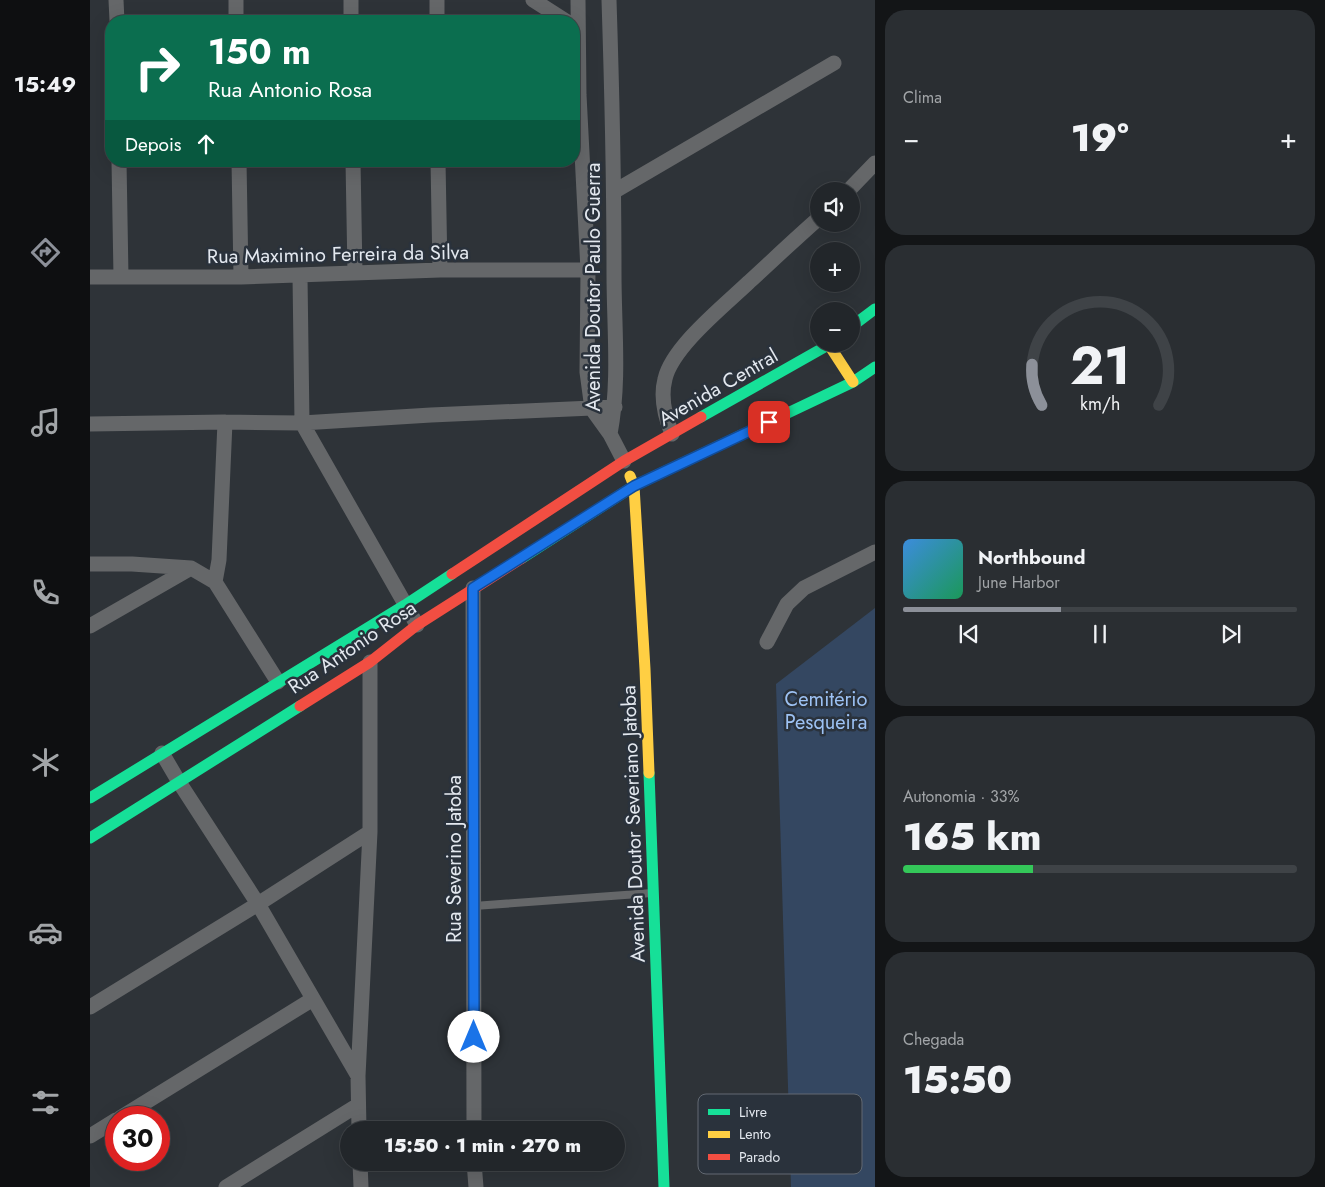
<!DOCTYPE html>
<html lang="pt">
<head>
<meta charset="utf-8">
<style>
	body { margin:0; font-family:Jost,sans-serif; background:#2a2e32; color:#f1f3f6; height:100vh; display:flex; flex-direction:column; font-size:19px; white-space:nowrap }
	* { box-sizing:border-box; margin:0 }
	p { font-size:16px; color:#a2a5a8 }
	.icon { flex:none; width:28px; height:28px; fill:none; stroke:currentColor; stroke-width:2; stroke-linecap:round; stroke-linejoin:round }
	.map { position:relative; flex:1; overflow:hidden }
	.panel { display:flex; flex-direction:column; gap:10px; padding:10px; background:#131517; width:450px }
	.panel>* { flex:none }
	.hud { position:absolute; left:15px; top:15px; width:475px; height:152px; border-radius:20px; box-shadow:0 5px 20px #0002,0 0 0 1px #3f4347; background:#0b6e4f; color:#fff; overflow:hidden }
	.controls { position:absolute; left:720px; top:182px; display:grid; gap:10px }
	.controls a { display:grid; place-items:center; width:50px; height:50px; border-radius:50%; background:#22262a; box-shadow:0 5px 20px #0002,0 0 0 1px #3f4347; font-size:25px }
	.speed { position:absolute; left:15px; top:1106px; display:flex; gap:10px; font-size:25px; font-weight:700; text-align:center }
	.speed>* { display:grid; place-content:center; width:65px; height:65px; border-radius:50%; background:#22262a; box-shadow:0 5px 20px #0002,0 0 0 1px #3f4347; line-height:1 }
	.speed .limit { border:8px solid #d22; background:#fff; color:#111 }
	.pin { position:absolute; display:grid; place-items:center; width:42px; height:42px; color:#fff; margin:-21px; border-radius:10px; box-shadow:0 2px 8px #0006 }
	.me { position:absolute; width:55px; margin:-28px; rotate:0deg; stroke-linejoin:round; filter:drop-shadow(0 0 4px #0008) }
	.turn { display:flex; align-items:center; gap:18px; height:105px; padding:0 20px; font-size:22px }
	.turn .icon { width:65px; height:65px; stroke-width:2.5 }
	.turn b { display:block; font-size:35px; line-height:42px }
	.then { display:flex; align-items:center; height:48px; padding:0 20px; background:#0003; gap:10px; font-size:19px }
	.big { font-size:38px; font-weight:800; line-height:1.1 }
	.panel .tile { flex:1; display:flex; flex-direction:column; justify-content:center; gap:8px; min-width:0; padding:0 18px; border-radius:20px; background:#2a2e32 }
	.panel .dial { align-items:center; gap:0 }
	.dial svg { height:130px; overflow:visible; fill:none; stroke:#3f4347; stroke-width:7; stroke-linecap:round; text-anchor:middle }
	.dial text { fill:#f1f3f6; stroke:none }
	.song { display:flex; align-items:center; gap:15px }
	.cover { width:60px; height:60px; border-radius:8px; background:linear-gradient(135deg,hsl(210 70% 55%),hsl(150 70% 35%)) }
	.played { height:5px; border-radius:2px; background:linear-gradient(90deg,#8c9099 40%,#3f4347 40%) }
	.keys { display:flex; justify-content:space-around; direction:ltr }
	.heat { display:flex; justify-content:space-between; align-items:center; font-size:28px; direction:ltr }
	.charge { height:8px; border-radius:4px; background:linear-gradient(90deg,#34c759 33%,#3f4347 0) }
	.trip { position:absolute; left:250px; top:1121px; width:285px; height:50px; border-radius:25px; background:#22262a; box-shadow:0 5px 20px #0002,0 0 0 1px #3f4347; font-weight:800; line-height:50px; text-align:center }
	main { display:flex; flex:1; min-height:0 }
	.dock { display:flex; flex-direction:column; width:90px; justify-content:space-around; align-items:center; background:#0e0f11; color:#a2a5a8 }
	.dock .icon { width:35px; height:35px }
	.dock .active { color:#8c9099 }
	.dock b { font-size:22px; color:#f1f3f6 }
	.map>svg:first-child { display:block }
	.green { fill:#344761 }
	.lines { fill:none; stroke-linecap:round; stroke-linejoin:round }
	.lane { stroke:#656769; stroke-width:8 }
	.street { stroke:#656769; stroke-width:15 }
	.fast { stroke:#16e098; stroke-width:11 }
	.slow { stroke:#ffcf43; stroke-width:11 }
	.jam { stroke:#f24e42; stroke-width:11 }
	.route-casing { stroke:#114b97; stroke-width:12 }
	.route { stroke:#1a73e8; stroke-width:9 }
	.labels { text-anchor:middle; stroke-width:5; stroke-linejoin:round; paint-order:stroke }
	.street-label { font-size:20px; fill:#e3e8ef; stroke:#2a323c }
	.park-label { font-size:20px; fill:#9dc2f4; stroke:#2a323c }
	.key { fill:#2a323c; stroke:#626972; stroke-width:1 }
	.key-label { font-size:14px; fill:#e3e8ef }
</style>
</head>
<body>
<main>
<nav class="dock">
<b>15:49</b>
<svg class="icon active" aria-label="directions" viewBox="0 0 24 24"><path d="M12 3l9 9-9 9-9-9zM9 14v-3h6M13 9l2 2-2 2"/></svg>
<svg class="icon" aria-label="music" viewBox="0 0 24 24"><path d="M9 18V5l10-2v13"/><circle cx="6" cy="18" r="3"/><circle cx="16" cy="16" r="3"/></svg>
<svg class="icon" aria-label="phone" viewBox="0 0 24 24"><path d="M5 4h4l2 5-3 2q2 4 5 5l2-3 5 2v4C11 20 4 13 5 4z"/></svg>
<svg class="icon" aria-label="climate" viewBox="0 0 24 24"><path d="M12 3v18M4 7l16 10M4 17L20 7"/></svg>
<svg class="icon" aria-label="car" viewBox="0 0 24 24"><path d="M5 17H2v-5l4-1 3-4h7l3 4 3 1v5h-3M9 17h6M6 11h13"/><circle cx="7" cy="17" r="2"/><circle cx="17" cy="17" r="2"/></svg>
<svg class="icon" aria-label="filters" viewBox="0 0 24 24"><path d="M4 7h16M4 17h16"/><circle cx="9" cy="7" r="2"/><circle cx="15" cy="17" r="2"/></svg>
</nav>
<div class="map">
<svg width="785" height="1187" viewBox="0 0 785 1187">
	<rect width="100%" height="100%" fill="#2e3338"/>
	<path class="green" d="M 785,608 L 785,1187 L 701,1187 L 686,684 Z"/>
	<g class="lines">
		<path class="lane" d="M 384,906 L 562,893"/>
		<path class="street" d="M 26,0 L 27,21
			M 146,0 L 146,21
			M 261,0 L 261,21
			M 347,0 L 347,21
			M 443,0 L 476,21
			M 488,0 L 489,95 L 498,270 L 497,372 L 502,409 L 520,434 L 534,461
			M 519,0 C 522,92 524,183 524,274 C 524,328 530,381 520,434
			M 29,161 L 31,277
			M 149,161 L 151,277
			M 263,161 L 265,273
			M 348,161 L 350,270
			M 525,191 L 744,63
			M 758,191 L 785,163
			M 210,276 L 212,423 L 327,625
			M 0,277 L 151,277 L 350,270 L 498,270
			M 0,424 L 135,422 L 212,423 L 341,415 L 525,407
			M 582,434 C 575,417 570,398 575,379 C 582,347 635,305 659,282 C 682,261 705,239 729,218
			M 0,564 L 42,564 L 101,568 L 125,582 L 188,682
			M 125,582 L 129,560 L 135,422
			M 383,588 L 384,1130
			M 0,626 L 101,568
			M 677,642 L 697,604 L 714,588 L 785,552
			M 72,753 L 89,782 L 168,904 L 268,1076
			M 0,1007 L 168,904 L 280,832 L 280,662
			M 30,1118 L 223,999
			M 269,1130 L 268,1076 L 280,832
			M 0,1136 L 26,1120
			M 270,1162 L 271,1187
			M 384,1162 L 386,1187
			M 136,1187 L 268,1105"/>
		<path class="fast" d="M 761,327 L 785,309
			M 611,417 L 740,344
			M 432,558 L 544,486 L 763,382 L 785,367
			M 559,773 L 574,1187
			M 0,798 L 315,605 L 362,574
			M 0,838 L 210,706"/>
		<path class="slow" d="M 739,345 L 763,382
			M 540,476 L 544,486 L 555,669 L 559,773"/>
		<path class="jam" d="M 362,574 L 534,461 L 611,417
			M 210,706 L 280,662 L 327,625 L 432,558"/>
	</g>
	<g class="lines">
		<defs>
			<path id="route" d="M 384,1037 L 383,588 L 544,486 L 679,422"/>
		</defs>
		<use href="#route" class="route-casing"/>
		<use href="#route" class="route"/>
	</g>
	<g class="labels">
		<g class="street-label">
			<text transform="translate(248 254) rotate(-1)" y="7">Rua Maximino Ferreira da Silva</text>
			<text transform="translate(503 287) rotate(-90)" y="7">Avenida Doutor Paulo Guerra</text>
			<text transform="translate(628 387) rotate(-30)" y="7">Avenida Central</text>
			<text transform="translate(262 647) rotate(-34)" y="7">Rua Antonio Rosa</text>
			<text transform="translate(543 824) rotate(-92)" y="7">Avenida Doutor Severiano Jatoba</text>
			<text transform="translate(364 859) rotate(-90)" y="7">Rua Severino Jatoba</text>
		</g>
		<g class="park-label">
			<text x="736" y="706">Cemitério<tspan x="736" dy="23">Pesqueira</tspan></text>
		</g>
	</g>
	<rect x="608" y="1094" width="164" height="80" rx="8" class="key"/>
	<rect x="618" y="1109" width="22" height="6" fill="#16e098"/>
	<rect x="618" y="1131" width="22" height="7" fill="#ffcf43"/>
	<rect x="618" y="1154" width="22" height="6" fill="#f24e42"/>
	<g class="key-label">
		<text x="649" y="1117">Livre</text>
		<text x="649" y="1139">Lento</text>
		<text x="649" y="1162">Parado</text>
	</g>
</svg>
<div class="controls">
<a><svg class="icon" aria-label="sound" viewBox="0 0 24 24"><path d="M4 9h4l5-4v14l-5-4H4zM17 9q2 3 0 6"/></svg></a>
<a>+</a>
<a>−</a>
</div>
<div class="speed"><div class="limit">30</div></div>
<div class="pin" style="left:679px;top:422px;background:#d93025"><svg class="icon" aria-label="arrive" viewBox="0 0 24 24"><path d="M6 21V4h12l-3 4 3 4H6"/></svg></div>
<svg class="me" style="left:384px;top:1037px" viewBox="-20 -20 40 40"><circle r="19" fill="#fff"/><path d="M0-13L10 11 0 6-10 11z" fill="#1a73e8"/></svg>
<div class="trip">15:50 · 1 min · 270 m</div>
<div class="hud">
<div class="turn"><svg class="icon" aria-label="right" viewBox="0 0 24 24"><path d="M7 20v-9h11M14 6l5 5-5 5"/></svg><div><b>150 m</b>Rua Antonio Rosa</div></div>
<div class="then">Depois<svg class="icon" aria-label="ahead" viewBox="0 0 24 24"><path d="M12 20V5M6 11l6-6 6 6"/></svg></div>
</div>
</div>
<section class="panel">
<div class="tile"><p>Clima</p>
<div class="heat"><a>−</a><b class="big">19°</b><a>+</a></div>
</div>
<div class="tile dial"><svg viewBox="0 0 100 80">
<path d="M14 69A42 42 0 1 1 86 69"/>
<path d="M14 69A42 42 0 0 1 8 44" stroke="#8c9099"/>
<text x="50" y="56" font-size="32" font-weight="700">21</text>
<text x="50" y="72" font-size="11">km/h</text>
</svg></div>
<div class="tile">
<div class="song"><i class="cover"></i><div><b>Northbound</b><p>June Harbor</p></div></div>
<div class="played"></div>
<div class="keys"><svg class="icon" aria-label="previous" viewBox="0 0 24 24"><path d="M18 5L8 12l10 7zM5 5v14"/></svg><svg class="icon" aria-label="pause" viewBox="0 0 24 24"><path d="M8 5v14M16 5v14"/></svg><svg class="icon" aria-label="next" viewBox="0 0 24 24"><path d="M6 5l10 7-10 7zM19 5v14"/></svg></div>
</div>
<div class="tile"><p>Autonomia · 33%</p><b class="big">165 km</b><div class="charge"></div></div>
<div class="tile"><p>Chegada</p><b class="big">15:50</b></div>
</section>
</main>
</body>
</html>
